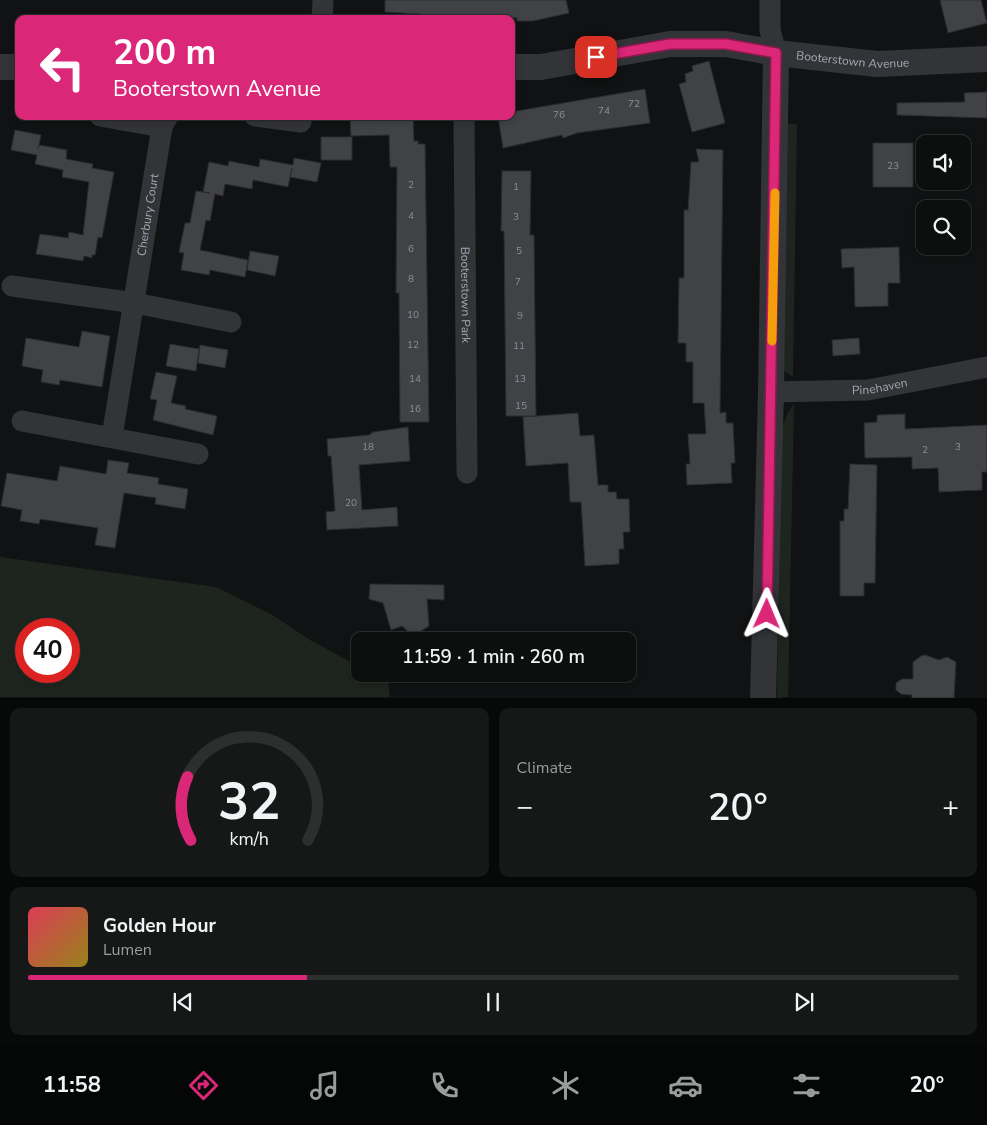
<!DOCTYPE html>
<html lang="en">
<head>
<meta charset="utf-8">
<style>
	body { margin:0; font-family:"Nunito Sans",sans-serif; background:#161717; color:#f1f3f6; height:100vh; display:flex; flex-direction:column; font-size:19px; white-space:nowrap }
	* { box-sizing:border-box; margin:0 }
	p { font-size:16px; color:#9a9c9e }
	.icon { flex:none; width:28px; height:28px; fill:none; stroke:currentColor; stroke-width:2; stroke-linecap:round; stroke-linejoin:round }
	.map { position:relative; height:698px; overflow:hidden }
	.details { display:flex; flex-direction:column; gap:10px; padding:10px; background:#070808; flex:1 }
	.details>* { flex:none }
	.top-card { position:absolute; left:15px; top:15px; width:500px; height:105px; border-radius:10px; box-shadow:0 2px 8px #0003,0 0 0 1px #2d2e2e; background:#db2777; color:#fff; overflow:hidden }
	.tools { position:absolute; left:916px; top:135px; display:grid; gap:10px }
	.tools a { display:grid; place-items:center; width:55px; height:55px; border-radius:10px; background:#0d0e0e; box-shadow:0 2px 8px #0003,0 0 0 1px #2d2e2e; font-size:25px }
	.speed { position:absolute; left:15px; top:618px; display:flex; gap:10px; font-size:25px; font-weight:700; text-align:center }
	.speed>* { display:grid; place-content:center; width:65px; height:65px; border-radius:50%; background:#0d0e0e; box-shadow:0 2px 8px #0003,0 0 0 1px #2d2e2e; line-height:1 }
	.speed .limit { border:8px solid #d22; background:#fff; color:#111 }
	.pin { position:absolute; display:grid; place-items:center; width:42px; height:42px; color:#fff; margin:-21px; border-radius:10px; box-shadow:0 2px 8px #0006 }
	.me { position:absolute; width:55px; margin:-28px; rotate:1deg; stroke-linejoin:round; filter:drop-shadow(0 0 4px #0008) }
	.turn { display:flex; align-items:center; gap:18px; height:105px; padding:0 15px; font-size:22px }
	.turn .icon { width:65px; height:65px; stroke-width:2.5 }
	.turn b { display:block; font-size:35px; line-height:42px }
	.big { font-size:38px; font-weight:600; line-height:1.1 }
	.details .tile { flex:1; display:flex; flex-direction:column; justify-content:center; gap:8px; min-width:0; padding:0 18px; border-radius:10px; background:#161717 }
	.details .dial { align-items:center; gap:0 }
	.dial svg { height:130px; overflow:visible; fill:none; stroke:#2d2e2e; stroke-width:7; stroke-linecap:round; text-anchor:middle }
	.dial text { fill:#f1f3f6; stroke:none }
	.song { display:flex; align-items:center; gap:15px }
	.cover { width:60px; height:60px; border-radius:8px; background:linear-gradient(135deg,hsl(350 70% 55%),hsl(50 70% 35%)) }
	.played { height:5px; border-radius:2px; background:linear-gradient(90deg,#db2777 30%,#2d2e2e 30%) }
	.keys { display:flex; justify-content:space-around; direction:ltr }
	.heat { display:flex; justify-content:space-between; align-items:center; font-size:28px; direction:ltr }
	.details .tiles { flex:1; display:grid; gap:10px; grid-template-columns:1fr 1fr }
	.tile:last-child { grid-column:span 2 }
	.trip { position:absolute; left:351px; top:632px; width:285px; height:50px; border-radius:10px; background:#0d0e0e; box-shadow:0 2px 8px #0003,0 0 0 1px #2d2e2e; font-weight:600; line-height:50px; text-align:center }
	.menu { display:flex; height:80px; justify-content:space-around; align-items:center; background:#050606; color:#9a9c9e }
	.menu .icon { width:35px; height:35px }
	.menu .on { color:#db2777 }
	.menu b { font-size:22px; color:#f1f3f6 }
	.map>svg:first-child { display:block }
	.green { fill:#1e251f; fill-rule:evenodd }
	.building { fill:#404246; stroke:#2c2c2f }
	.lines { fill:none; stroke-linecap:round; stroke-linejoin:round }
	.minor { stroke:#333438; stroke-width:21 }
	.tertiary { stroke:#333438; stroke-width:26 }
	.route-casing { stroke:#8e194d; stroke-width:12 }
	.route { stroke:#db2777; stroke-width:9 }
	.slow { stroke:#f59e0b; stroke-width:9 }
	.labels { text-anchor:middle; stroke-width:5; stroke-linejoin:round; paint-order:stroke }
	.number-label { font-size:10px; fill:#8a8f98 }
	.street-label { font-size:12px; fill:#a3a9b3; stroke:#0d0d0e }
</style>
</head>
<body>
<div class="map">
<svg width="987" height="698" viewBox="0 0 987 698">
	<rect width="100%" height="100%" fill="#111213"/>
	<path class="green" d="M 786,124 L 797,124 L 793,377 L 784,371 Z
		M 794,404 L 788,697 L 777,698 L 781,431 L 788,412 Z
		M 0,557 L 216,587 L 271,614 L 310,640 L 360,667 L 360,674 L 387,674 L 390,697 L 0,697 ZM 26,629 L 69,629 L 69,671 L 26,671 Z"/>
	<path class="building" d="M 385,0 L 566,0 L 569,13 L 533,21 L 517,21 L 517,18 L 508,17 L 420,18 L 420,14 L 385,12 Z
		M 940,0 L 981,0 L 987,23 L 948,33 Z
		M 709,61 L 725,123 L 692,132 L 679,84 L 686,82 L 685,74 L 693,71 L 692,66 Z
		M 645,89 L 650,123 L 577,133 L 563,138 L 562,135 L 503,148 L 498,116 L 511,116 L 511,112 Z
		M 987,92 L 987,118 L 897,115 L 897,103 L 965,102 L 964,93 Z
		M 350,116 L 413,116 L 414,141 L 418,141 L 418,144 L 425,144 L 429,422 L 400,422 L 399,293 L 396,293 L 397,167 L 390,167 L 389,135 L 351,136 Z
		M 15,130 L 41,135 L 38,149 L 39,145 L 67,150 L 66,159 L 93,164 L 92,168 L 114,172 L 102,238 L 98,237 L 95,255 L 92,255 L 92,258 L 84,256 L 83,261 L 36,254 L 40,234 L 68,238 L 69,232 L 83,235 L 89,182 L 62,177 L 63,170 L 35,164 L 37,155 L 11,150 Z
		M 321,137 L 352,137 L 352,160 L 321,160 Z
		M 873,143 L 913,143 L 913,187 L 873,187 Z
		M 696,149 L 723,150 L 720,413 L 726,412 L 726,423 L 733,423 L 735,463 L 731,463 L 732,483 L 687,485 L 686,464 L 690,464 L 688,434 L 706,434 L 704,403 L 693,403 L 693,362 L 686,362 L 686,343 L 678,343 L 679,278 L 684,278 L 684,210 L 688,210 L 691,162 L 699,162 Z
		M 294,158 L 321,163 L 317,182 L 290,177 L 292,168 L 288,187 L 253,180 L 252,189 L 225,184 L 223,196 L 215,194 L 210,221 L 206,220 L 200,250 L 248,260 L 245,277 L 210,270 L 209,275 L 181,270 L 184,253 L 179,252 L 185,223 L 190,223 L 196,191 L 210,193 L 203,192 L 209,162 L 228,166 L 229,161 L 259,167 L 260,159 L 293,165 Z
		M 502,171 L 531,171 L 530,235 L 534,235 L 536,416 L 506,416 L 504,231 L 501,231 Z
		M 899,247 L 900,283 L 888,283 L 888,306 L 855,307 L 854,267 L 842,268 L 841,249 Z
		M 250,251 L 279,256 L 275,276 L 247,270 Z
		M 82,331 L 110,336 L 102,387 L 60,380 L 59,385 L 41,382 L 43,370 L 22,366 L 26,338 L 79,347 Z
		M 859,338 L 860,354 L 833,356 L 832,340 Z
		M 170,344 L 199,349 L 196,371 L 166,366 Z
		M 200,345 L 228,350 L 225,368 L 198,363 Z
		M 156,372 L 177,376 L 171,403 L 186,406 L 185,409 L 217,416 L 213,435 L 153,420 L 157,400 L 150,399 Z
		M 578,413 L 580,436 L 594,435 L 598,485 L 608,485 L 608,492 L 616,492 L 617,499 L 629,499 L 630,532 L 623,532 L 624,549 L 619,549 L 619,564 L 585,566 L 581,502 L 570,502 L 568,463 L 526,466 L 523,417 Z
		M 905,414 L 905,429 L 987,425 L 987,472 L 982,472 L 982,490 L 939,492 L 938,468 L 912,469 L 912,457 L 865,458 L 864,423 L 877,422 L 877,415 Z
		M 408,427 L 410,461 L 359,465 L 362,510 L 397,507 L 398,526 L 327,530 L 326,512 L 335,511 L 331,456 L 328,456 L 327,439 L 369,435 L 373,432 Z
		M 108,460 L 129,463 L 127,473 L 159,478 L 158,484 L 188,489 L 185,509 L 155,504 L 156,498 L 124,493 L 115,548 L 95,545 L 98,528 L 40,519 L 39,524 L 20,521 L 22,510 L 1,506 L 7,473 L 57,481 L 60,466 L 106,474 Z
		M 850,464 L 877,465 L 875,583 L 864,583 L 864,596 L 840,596 L 840,521 L 844,521 L 844,509 L 848,509 Z
		M 370,584 L 444,585 L 444,600 L 427,599 L 429,626 L 413,636 L 402,626 L 391,630 L 383,603 L 369,599 Z
		M 925,655 L 939,660 L 947,657 L 956,662 L 954,698 L 912,698 L 912,695 L 901,694 L 896,690 L 896,683 L 902,679 L 913,679 L 913,662 L 921,656 Z"/>
	<g class="lines">
		<g class="minor">
			<path d="M 770,0 L 770,30 L 776,53"/>
			<path d="M 322,19 L 323,0"/>
			<path d="M 100,116 L 162,127"/>
			<path d="M 255,116 L 301,122"/>
			<path id="s1" d="M 464,116 L 467,473"/>
			<path d="M 12,286 L 135,303 L 231,322"/>
			<path id="s2" d="M 771,392 L 868,390 L 987,367"/>
			<path d="M 22,421 L 198,454"/>
			<path id="s3" d="M 112,437 L 162,127 L 168,116"/>
		</g>
		<g class="tertiary">
			<path d="M 0,67 L 19,67"/>
			<path id="s4" d="M 511,67 L 541,67 L 670,44 L 726,44 L 776,53 L 877,64 L 987,59"/>
			<path d="M 763,698 L 771,392 L 776,53"/>
		</g>
	</g>
	<g class="lines">
		<defs>
			<path id="route" d="M 596,57 L 670,44 L 726,44 L 776,53 L 767,614"/>
		</defs>
		<use href="#route" class="route-casing"/>
		<use href="#route" class="route"/>
		<path class="slow" d="M 772,341 L 775,193"/>
	</g>
	<g class="labels">
		<g class="number-label">
			<text x="634" y="107">72</text>
			<text x="604" y="114">74</text>
			<text x="559" y="118">76</text>
			<text x="893" y="169">23</text>
			<text x="411" y="188">2</text>
			<text x="516" y="190">1</text>
			<text x="411" y="219">4</text>
			<text x="516" y="220">3</text>
			<text x="411" y="252">6</text>
			<text x="519" y="254">5</text>
			<text x="411" y="282">8</text>
			<text x="518" y="285">7</text>
			<text x="413" y="318">10</text>
			<text x="520" y="319">9</text>
			<text x="413" y="348">12</text>
			<text x="519" y="349">11</text>
			<text x="415" y="382">14</text>
			<text x="520" y="382">13</text>
			<text x="521" y="409">15</text>
			<text x="415" y="412">16</text>
			<text x="368" y="450">18</text>
			<text x="958" y="450">3</text>
			<text x="925" y="453">2</text>
			<text x="351" y="506">20</text>
		</g>
		<g class="street-label">
			<text dy="4" stroke="none"><textPath href="#s4" startOffset="345">Booterstown Avenue</textPath></text>
			<text dy="4" stroke="none"><textPath href="#s3" startOffset="225">Cherbury Court</textPath></text>
			<text dy="4" stroke="none"><textPath href="#s1" startOffset="179">Booterstown Park</textPath></text>
			<text dy="4" stroke="none"><textPath href="#s2" startOffset="109">Pinehaven</textPath></text>
		</g>
	</g>
</svg>
<div class="tools">
<a><svg class="icon" aria-label="sound" viewBox="0 0 24 24"><path d="M4 9h4l5-4v14l-5-4H4zM17 9q2 3 0 6"/></svg></a>
<a><svg class="icon" aria-label="search" viewBox="0 0 24 24"><circle cx="10" cy="10" r="6"/><path d="M15 15l6 6"/></svg></a>
</div>
<div class="speed"><div class="limit">40</div></div>
<div class="pin" style="left:596px;top:57px;background:#d93025"><svg class="icon" aria-label="arrive" viewBox="0 0 24 24"><path d="M6 21V4h12l-3 4 3 4H6"/></svg></div>
<svg class="me" style="left:767px;top:614px" viewBox="-20 -20 40 40"><path d="M0-17L14 15 0 8-14 15z" fill="#db2777" stroke="#fff" stroke-width="4"/></svg>
<div class="trip">11:59 · 1 min · 260 m</div>
<div class="top-card">
<div class="turn"><svg class="icon" aria-label="left" viewBox="0 0 24 24"><path d="M17 20v-9H6M10 6l-5 5 5 5"/></svg><div><b>200 m</b>Booterstown Avenue</div></div>
</div>
</div>
<section class="details">
<div class="tiles">
<div class="tile dial"><svg viewBox="0 0 100 80">
<path d="M14 69A42 42 0 1 1 86 69"/>
<path d="M14 69A42 42 0 0 1 12 30" stroke="#db2777"/>
<text x="50" y="56" font-size="32" font-weight="700">32</text>
<text x="50" y="72" font-size="11">km/h</text>
</svg></div>
<div class="tile"><p>Climate</p>
<div class="heat"><a>−</a><b class="big">20°</b><a>+</a></div>
</div>
<div class="tile">
<div class="song"><i class="cover"></i><div><b>Golden Hour</b><p>Lumen</p></div></div>
<div class="played"></div>
<div class="keys"><svg class="icon" aria-label="previous" viewBox="0 0 24 24"><path d="M18 5L8 12l10 7zM5 5v14"/></svg><svg class="icon" aria-label="pause" viewBox="0 0 24 24"><path d="M8 5v14M16 5v14"/></svg><svg class="icon" aria-label="next" viewBox="0 0 24 24"><path d="M6 5l10 7-10 7zM19 5v14"/></svg></div>
</div>
</div>
</section>
<nav class="menu">
<b>11:58</b>
<svg class="icon on" aria-label="directions" viewBox="0 0 24 24"><path d="M12 3l9 9-9 9-9-9zM9 14v-3h6M13 9l2 2-2 2"/></svg>
<svg class="icon" aria-label="music" viewBox="0 0 24 24"><path d="M9 18V5l10-2v13"/><circle cx="6" cy="18" r="3"/><circle cx="16" cy="16" r="3"/></svg>
<svg class="icon" aria-label="phone" viewBox="0 0 24 24"><path d="M5 4h4l2 5-3 2q2 4 5 5l2-3 5 2v4C11 20 4 13 5 4z"/></svg>
<svg class="icon" aria-label="climate" viewBox="0 0 24 24"><path d="M12 3v18M4 7l16 10M4 17L20 7"/></svg>
<svg class="icon" aria-label="car" viewBox="0 0 24 24"><path d="M5 17H2v-5l4-1 3-4h7l3 4 3 1v5h-3M9 17h6M6 11h13"/><circle cx="7" cy="17" r="2"/><circle cx="17" cy="17" r="2"/></svg>
<svg class="icon" aria-label="filters" viewBox="0 0 24 24"><path d="M4 7h16M4 17h16"/><circle cx="9" cy="7" r="2"/><circle cx="15" cy="17" r="2"/></svg>
<b>20°</b>
</nav>
</body>
</html>
